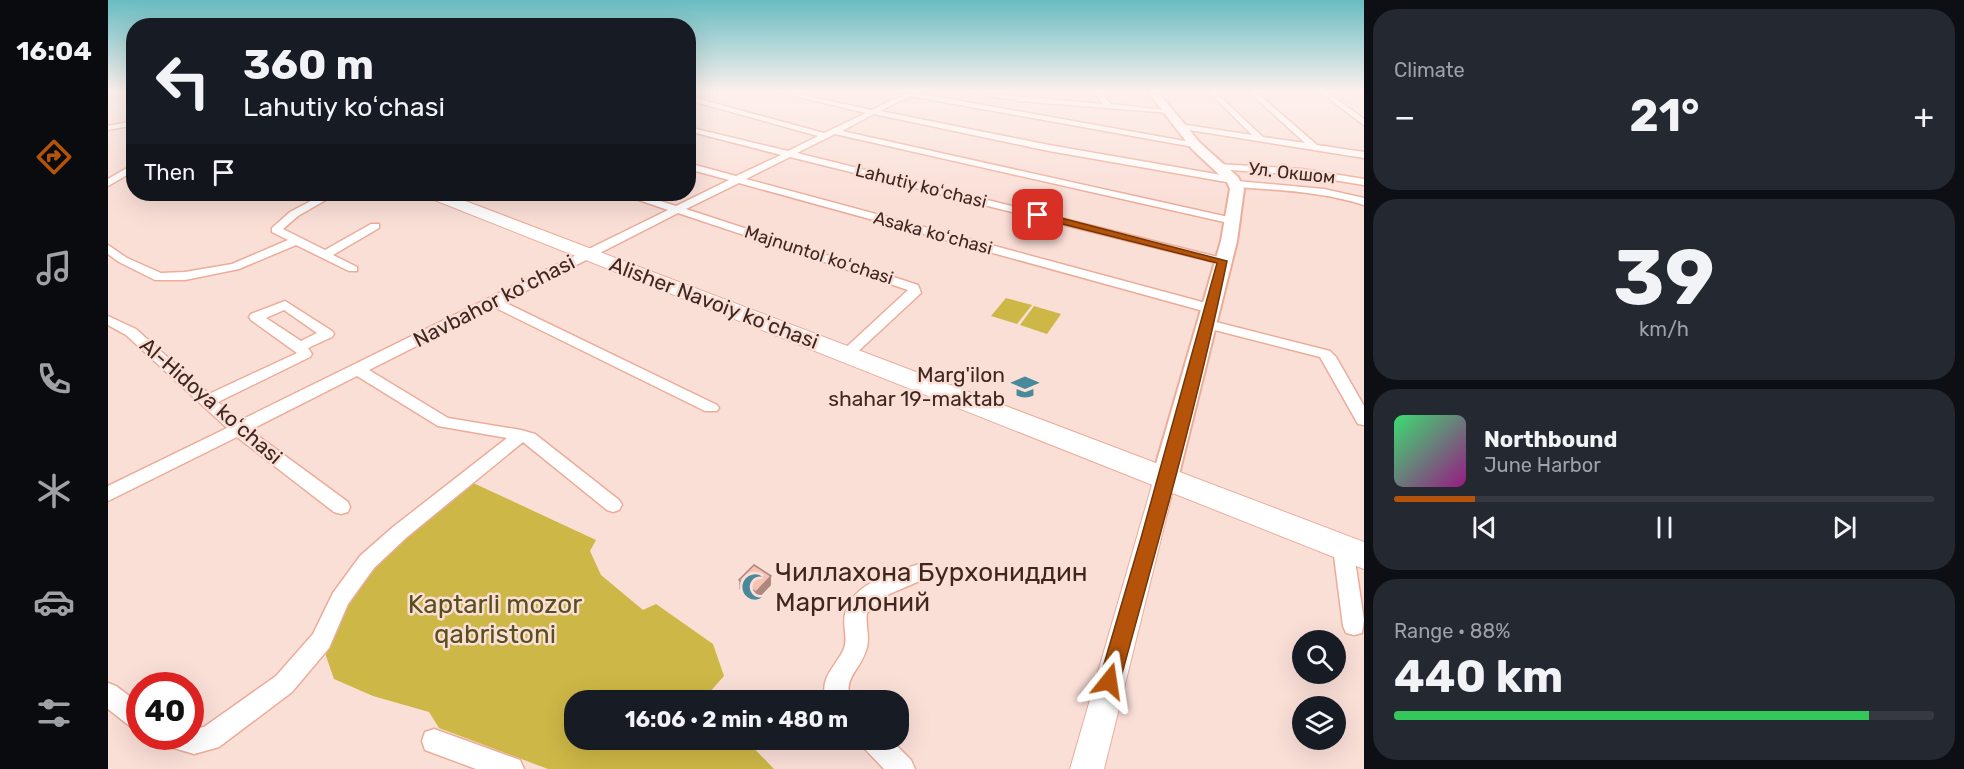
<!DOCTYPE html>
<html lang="en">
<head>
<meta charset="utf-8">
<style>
	body { margin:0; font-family:Rubik,sans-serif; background:#242831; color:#f1f3f6; height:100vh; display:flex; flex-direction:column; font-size:22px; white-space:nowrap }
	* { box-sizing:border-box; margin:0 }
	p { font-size:20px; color:#9ea1a6 }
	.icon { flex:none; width:33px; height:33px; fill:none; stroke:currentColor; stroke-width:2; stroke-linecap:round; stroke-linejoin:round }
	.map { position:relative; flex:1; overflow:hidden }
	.panel { display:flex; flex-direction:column; gap:9px; padding:9px; background:#0d0f14; width:600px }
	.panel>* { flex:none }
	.banner { position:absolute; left:18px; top:18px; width:570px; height:183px; border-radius:24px; box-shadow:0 6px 24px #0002; background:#171b24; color:#f1f3f6; overflow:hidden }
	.fabs { position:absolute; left:1184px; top:630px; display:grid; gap:12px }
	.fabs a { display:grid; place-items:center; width:54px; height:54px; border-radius:50%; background:#171b24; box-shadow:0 6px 24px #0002; font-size:30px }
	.speed { position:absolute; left:18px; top:672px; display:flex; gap:12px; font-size:30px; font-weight:700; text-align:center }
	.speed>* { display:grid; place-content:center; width:78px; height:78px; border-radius:50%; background:#171b24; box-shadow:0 6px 24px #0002; line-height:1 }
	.speed .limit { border:9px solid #d22; background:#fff; color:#111 }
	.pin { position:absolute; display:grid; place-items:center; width:51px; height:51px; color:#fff; margin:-26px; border-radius:12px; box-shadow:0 3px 9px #0006 }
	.me { position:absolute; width:66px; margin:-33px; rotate:15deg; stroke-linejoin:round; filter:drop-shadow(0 0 4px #0008) }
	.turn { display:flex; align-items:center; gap:21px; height:126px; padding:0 18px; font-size:27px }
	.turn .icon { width:78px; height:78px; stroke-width:2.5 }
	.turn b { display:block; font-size:42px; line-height:51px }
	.then { display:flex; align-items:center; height:57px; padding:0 18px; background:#0003; gap:12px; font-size:22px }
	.big { font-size:45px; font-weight:700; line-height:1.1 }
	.panel .widget { flex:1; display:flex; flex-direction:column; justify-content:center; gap:9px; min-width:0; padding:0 21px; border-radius:24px; background:#242831 }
	.panel .dial { align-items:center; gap:0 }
	.dial b { font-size:78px; line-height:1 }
	.song { display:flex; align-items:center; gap:18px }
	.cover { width:72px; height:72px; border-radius:9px; background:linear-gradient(135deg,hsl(140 70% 55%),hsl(310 70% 35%)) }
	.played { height:6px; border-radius:3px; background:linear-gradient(90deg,#b45309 15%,#363941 15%) }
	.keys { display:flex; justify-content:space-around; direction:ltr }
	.heat { display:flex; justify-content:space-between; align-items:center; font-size:33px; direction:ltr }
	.charge { height:9px; border-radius:4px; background:linear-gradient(90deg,#34c759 88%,#363941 0) }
	.trip { position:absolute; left:456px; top:690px; width:345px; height:60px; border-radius:24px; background:#171b24; box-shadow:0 6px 24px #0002; font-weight:700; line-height:60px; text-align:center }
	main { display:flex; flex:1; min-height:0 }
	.tabs { display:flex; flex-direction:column; width:108px; justify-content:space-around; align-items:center; background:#090b0e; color:#9ea1a6 }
	.tabs .icon { width:42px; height:42px }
	.tabs .current { color:#b45309 }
	.tabs b { font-size:27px; color:#f1f3f6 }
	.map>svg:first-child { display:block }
	.green { fill:#cdb746 }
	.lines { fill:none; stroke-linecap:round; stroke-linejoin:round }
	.minor-casing { stroke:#ecac99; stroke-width:3 }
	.tertiary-casing { stroke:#ecac99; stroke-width:2 }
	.secondary-casing { stroke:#ecac99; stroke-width:4 }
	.primary-casing { stroke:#ecac99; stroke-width:2 }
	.minor { fill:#fff; fill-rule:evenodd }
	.tertiary { fill:#fff; fill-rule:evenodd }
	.secondary { fill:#fff; fill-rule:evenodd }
	.primary { fill:#fff; fill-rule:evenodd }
	.wall { fill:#d4a799 }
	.shaded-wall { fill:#ac887d }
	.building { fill:#f6c2b2; stroke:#ac887d; stroke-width:1.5 }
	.route { fill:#b45309; stroke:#753606; stroke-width:1.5 }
	.labels { text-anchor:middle; stroke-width:5; stroke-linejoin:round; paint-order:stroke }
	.far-street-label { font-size:18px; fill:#3f261e; stroke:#fadfd7 }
	.street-label { font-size:21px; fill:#3f261e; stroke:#fadfd7 }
	.poi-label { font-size:21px; fill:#3f261e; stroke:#fadfd7; text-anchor:end }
	.near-poi-label { font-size:26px; fill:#3f261e; stroke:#fadfd7; text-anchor:start }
	.near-park-label { font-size:26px; fill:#594f1c; stroke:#fadfd7 }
</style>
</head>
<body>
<main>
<nav class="tabs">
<b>16:04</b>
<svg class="icon current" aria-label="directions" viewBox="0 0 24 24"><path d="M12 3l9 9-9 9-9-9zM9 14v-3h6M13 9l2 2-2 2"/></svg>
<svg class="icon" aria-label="music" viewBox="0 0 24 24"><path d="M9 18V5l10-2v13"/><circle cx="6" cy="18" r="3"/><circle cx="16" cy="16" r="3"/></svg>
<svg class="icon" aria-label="phone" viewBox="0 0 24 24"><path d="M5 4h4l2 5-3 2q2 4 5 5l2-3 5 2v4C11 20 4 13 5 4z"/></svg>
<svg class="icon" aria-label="climate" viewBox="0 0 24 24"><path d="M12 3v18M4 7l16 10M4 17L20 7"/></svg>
<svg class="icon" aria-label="car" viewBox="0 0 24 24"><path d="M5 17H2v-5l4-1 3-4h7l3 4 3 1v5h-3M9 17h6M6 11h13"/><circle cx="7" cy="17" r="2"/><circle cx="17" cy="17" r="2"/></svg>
<svg class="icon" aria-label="filters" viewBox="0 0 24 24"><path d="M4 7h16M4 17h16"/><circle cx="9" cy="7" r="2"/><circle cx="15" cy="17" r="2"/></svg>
</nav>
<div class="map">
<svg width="1256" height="769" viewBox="0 0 1256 769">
	<rect width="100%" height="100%" fill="#fadfd7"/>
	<path class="green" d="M 898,298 L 924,305 L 909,324 L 883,316 Z
		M 926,306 L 953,314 L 939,334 L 912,325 Z
		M 361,481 L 488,540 L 482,551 L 493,575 L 535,610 L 548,604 L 605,644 L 616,676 L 600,694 L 605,700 L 466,700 L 466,740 L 638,740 L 666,769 L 440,769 L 331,728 L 321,712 L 265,696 L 226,679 L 218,656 L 220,636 L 264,565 Z"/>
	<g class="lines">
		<defs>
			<path id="minor" d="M 670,92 L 680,92 L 764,110 L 798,93 L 808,92 L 808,93 L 1088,143 L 1092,146 L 1091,148 L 802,96 L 772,111 L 941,145 L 1125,177 L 1128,178 L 1129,181 L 1216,189 L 1256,198 L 1256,205 C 1214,192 1172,190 1128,187 L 1125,186 L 1124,183 L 941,151 L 766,114 L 734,131 L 1125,218 L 1130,221 L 1125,224 L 727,134 L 689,153 L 1118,259 L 1120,261 L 1114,264 L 682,157 L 638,179 L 1109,306 L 1110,309 L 1104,313 L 1099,312 L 631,183 L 578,209 L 810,285 L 813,293 L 743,358 L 733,358 L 731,355 L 733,352 L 800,290 L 570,213 L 396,302 L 609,405 L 611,408 L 609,411 L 597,411 L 386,307 L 261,370 L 340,418 L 413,430 L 427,434 L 511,500 L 514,505 L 511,510 L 505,512 L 499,510 L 415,442 L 299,537 L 266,568 L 240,604 L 221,648 L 184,692 L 111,747 L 86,754 L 56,745 L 53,736 L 82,736 L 82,729 L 96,727 L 168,676 L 205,634 L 225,593 L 252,556 L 285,527 L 399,438 L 330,426 L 249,376 L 142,430 L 240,502 L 242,507 L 240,512 L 233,514 L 226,512 L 129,437 L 0,501 L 0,486 L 119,428 L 18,335 L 0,325 L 0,316 L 28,329 L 101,394 L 189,353 L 143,320 L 141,317 L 143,314 L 177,301 L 224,331 L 226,334 L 224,337 L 200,348 L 204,354 L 202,357 L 110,402 L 131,421 L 560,210 L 519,196 L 517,194 L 530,194 L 568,206 L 621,180 L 580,169 L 580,163 L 628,176 L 673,155 L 580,131 L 580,127 L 680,151 L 710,136 L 580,100 L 580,96 L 716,133 L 758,113 ZM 176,310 L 209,333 L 193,341 L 158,318 Z
				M 858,92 L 995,104 L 986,92 L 992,92 L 1003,104 L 1066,111 L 1062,113 L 911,101 Z
				M 1101,92 L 1107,92 L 1155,137 L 1197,143 L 1141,92 L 1148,92 L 1209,145 L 1256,152 L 1256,158 L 1069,128 L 1068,126 L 1072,124 L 1144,135 Z
				M 1212,92 L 1219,92 L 1256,119 L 1256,125 Z
				M 26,121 L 26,125 L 0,130 L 0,126 Z
				M 26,164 L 26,171 L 0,186 L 0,179 Z
				M 1111,164 L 1194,169 L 1256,179 L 1256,185 L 1194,175 L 1108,169 L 1107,167 Z
				M 130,194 L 141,194 L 136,197 Z
				M 216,194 L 228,194 L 190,216 L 175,229 L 217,250 L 263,224 L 271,224 L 271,228 L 225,255 L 249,267 L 249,271 L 241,271 L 188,245 L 131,269 L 77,280 L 47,280 L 11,262 L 0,254 L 0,245 L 19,258 L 53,273 L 77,272 L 124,264 L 180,240 L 164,232 L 164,228 L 182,212 Z
				M 1100,320 L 1222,351 L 1228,357 L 1256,406 L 1256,425 L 1250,424 L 1212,357 L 1095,327 L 1093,324 Z
				M 1235,540 L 1242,543 L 1245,548 L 1256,620 L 1254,633 L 1246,635 L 1238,633 L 1235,626 L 1225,548 L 1228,543 Z
				M 814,563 L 821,565 L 824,571 L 821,577 L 779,595 L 759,613 C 757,624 762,635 759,647 C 754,669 735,676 742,700 L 718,700 C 711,679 726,668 735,651 C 741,639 734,627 737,614 C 743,583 788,572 814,563 Z
				M 0,683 L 8,686 L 32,704 L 32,731 L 23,727 L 0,709 Z
				M 326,729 L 412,760 L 416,769 L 368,769 L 317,750 L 314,741 L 317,732 Z
				M 754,740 L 783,740 L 803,760 L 807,769 L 776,769 L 757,749 Z"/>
			<path id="tertiary" d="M 1057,470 L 1065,472 L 1068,478 L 996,769 L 962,769 L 1046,478 L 1049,472 Z"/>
			<path id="secondary" d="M 1040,92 L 1050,92 L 1092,143 L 1130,177 L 1136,189 L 1129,241 L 1070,478 L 1066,485 L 1057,487 L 1048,485 L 1044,478 L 1113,241 L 1122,189 L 1119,182 L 1084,149 Z"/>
			<path id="primary" d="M 317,194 L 339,194 L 1256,542 L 1256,569 L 319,197 Z"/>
		</defs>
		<use href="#minor" class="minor-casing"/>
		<use href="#tertiary" class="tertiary-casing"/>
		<use href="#secondary" class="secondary-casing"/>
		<use href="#primary" class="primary-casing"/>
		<use href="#minor" class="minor"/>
		<use href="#tertiary" class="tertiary"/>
		<use href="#secondary" class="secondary"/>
		<use href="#primary" class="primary"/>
	</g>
	<path class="wall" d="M 663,576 L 663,585 L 648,601 L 631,589 L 631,580 Z
		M 652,740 L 672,740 L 666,749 Z"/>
	<path class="shaded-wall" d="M 663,576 L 663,585 L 648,601 L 648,592 Z
		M 667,740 L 672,740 L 666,749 L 666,741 Z"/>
	<path class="building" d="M 646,565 L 663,576 L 648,592 L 631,580 Z"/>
	<linearGradient id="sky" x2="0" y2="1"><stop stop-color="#68bcc2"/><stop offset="0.46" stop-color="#fdf1ed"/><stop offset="1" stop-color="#fdf1ed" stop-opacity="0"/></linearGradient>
	<rect width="1256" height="199" fill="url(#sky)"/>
	<path class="route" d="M 930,212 L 1119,261 C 1090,403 1050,542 1012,681 L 1009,688 L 1001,691 L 994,688 L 991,681 L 1033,538 L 1109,263 L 927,217 L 926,215 Z"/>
	<defs>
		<symbol id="school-bare" viewBox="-9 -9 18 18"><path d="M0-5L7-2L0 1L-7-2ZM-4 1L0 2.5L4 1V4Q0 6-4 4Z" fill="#48899b" stroke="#fadfd7" stroke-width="2.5" paint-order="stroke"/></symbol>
		<symbol id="mosque-bare" viewBox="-9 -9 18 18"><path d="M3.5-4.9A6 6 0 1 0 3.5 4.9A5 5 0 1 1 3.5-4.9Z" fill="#48899b" stroke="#fadfd7" stroke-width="2.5" paint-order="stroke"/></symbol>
	</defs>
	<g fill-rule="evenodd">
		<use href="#school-bare" x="898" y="368" width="38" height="38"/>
		<use href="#mosque-bare" x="628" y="568" width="38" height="38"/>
	</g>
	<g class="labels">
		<g class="far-street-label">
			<text transform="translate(1184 173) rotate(6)" y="6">Ул. Окшом</text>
			<text transform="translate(813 186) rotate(14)" y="6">Lahutiy koʻchasi</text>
			<text transform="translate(825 233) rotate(15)" y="6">Asaka koʻchasi</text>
			<text transform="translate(711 255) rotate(18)" y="6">Majnuntol koʻchasi</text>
		</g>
		<g class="street-label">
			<text transform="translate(386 301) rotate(-27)" y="7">Navbahor koʻchasi</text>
			<text transform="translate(606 303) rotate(21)" y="7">Alisher Navoiy koʻchasi</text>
			<text transform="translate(103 401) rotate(41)" y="7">Al-Hidoya koʻchasi</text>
		</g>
		<g class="poi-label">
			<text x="897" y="382">Marg'ilon<tspan x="897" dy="24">shahar 19-maktab</tspan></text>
		</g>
		<g class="near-poi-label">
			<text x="667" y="581">Чиллахона Бурхониддин<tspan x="667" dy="30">Маргилоний</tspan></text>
		</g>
		<g class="near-park-label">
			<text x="387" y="613">Kaptarli mozor<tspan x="387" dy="30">qabristoni</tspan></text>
		</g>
	</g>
</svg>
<div class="fabs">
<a><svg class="icon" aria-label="search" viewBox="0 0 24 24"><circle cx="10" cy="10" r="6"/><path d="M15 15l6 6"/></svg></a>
<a><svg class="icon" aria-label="layers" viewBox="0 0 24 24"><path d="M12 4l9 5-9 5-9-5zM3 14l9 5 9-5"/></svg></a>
</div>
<div class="speed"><div class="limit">40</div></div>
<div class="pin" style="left:930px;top:215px;background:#d93025"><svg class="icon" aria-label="arrive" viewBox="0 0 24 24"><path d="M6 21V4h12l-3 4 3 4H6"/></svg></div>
<svg class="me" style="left:1001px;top:681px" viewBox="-20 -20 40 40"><path d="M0-17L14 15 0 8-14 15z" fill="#b45309" stroke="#fff" stroke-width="4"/></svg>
<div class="trip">16:06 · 2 min · 480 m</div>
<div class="banner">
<div class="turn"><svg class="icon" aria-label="left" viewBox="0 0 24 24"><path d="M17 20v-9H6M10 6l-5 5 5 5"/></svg><div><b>360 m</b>Lahutiy koʻchasi</div></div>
<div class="then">Then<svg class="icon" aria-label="arrive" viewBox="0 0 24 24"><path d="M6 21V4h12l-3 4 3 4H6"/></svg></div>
</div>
</div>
<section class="panel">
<div class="widget"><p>Climate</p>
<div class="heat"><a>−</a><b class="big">21°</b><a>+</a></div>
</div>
<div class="widget dial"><b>39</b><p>km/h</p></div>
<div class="widget">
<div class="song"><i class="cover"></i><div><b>Northbound</b><p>June Harbor</p></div></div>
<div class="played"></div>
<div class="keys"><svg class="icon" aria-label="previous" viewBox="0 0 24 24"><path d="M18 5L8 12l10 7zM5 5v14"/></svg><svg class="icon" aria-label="pause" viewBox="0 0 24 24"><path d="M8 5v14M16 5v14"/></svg><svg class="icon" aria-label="next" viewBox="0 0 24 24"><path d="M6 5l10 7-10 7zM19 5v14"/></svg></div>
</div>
<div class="widget"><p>Range · 88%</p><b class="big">440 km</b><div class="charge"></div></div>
</section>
</main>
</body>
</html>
